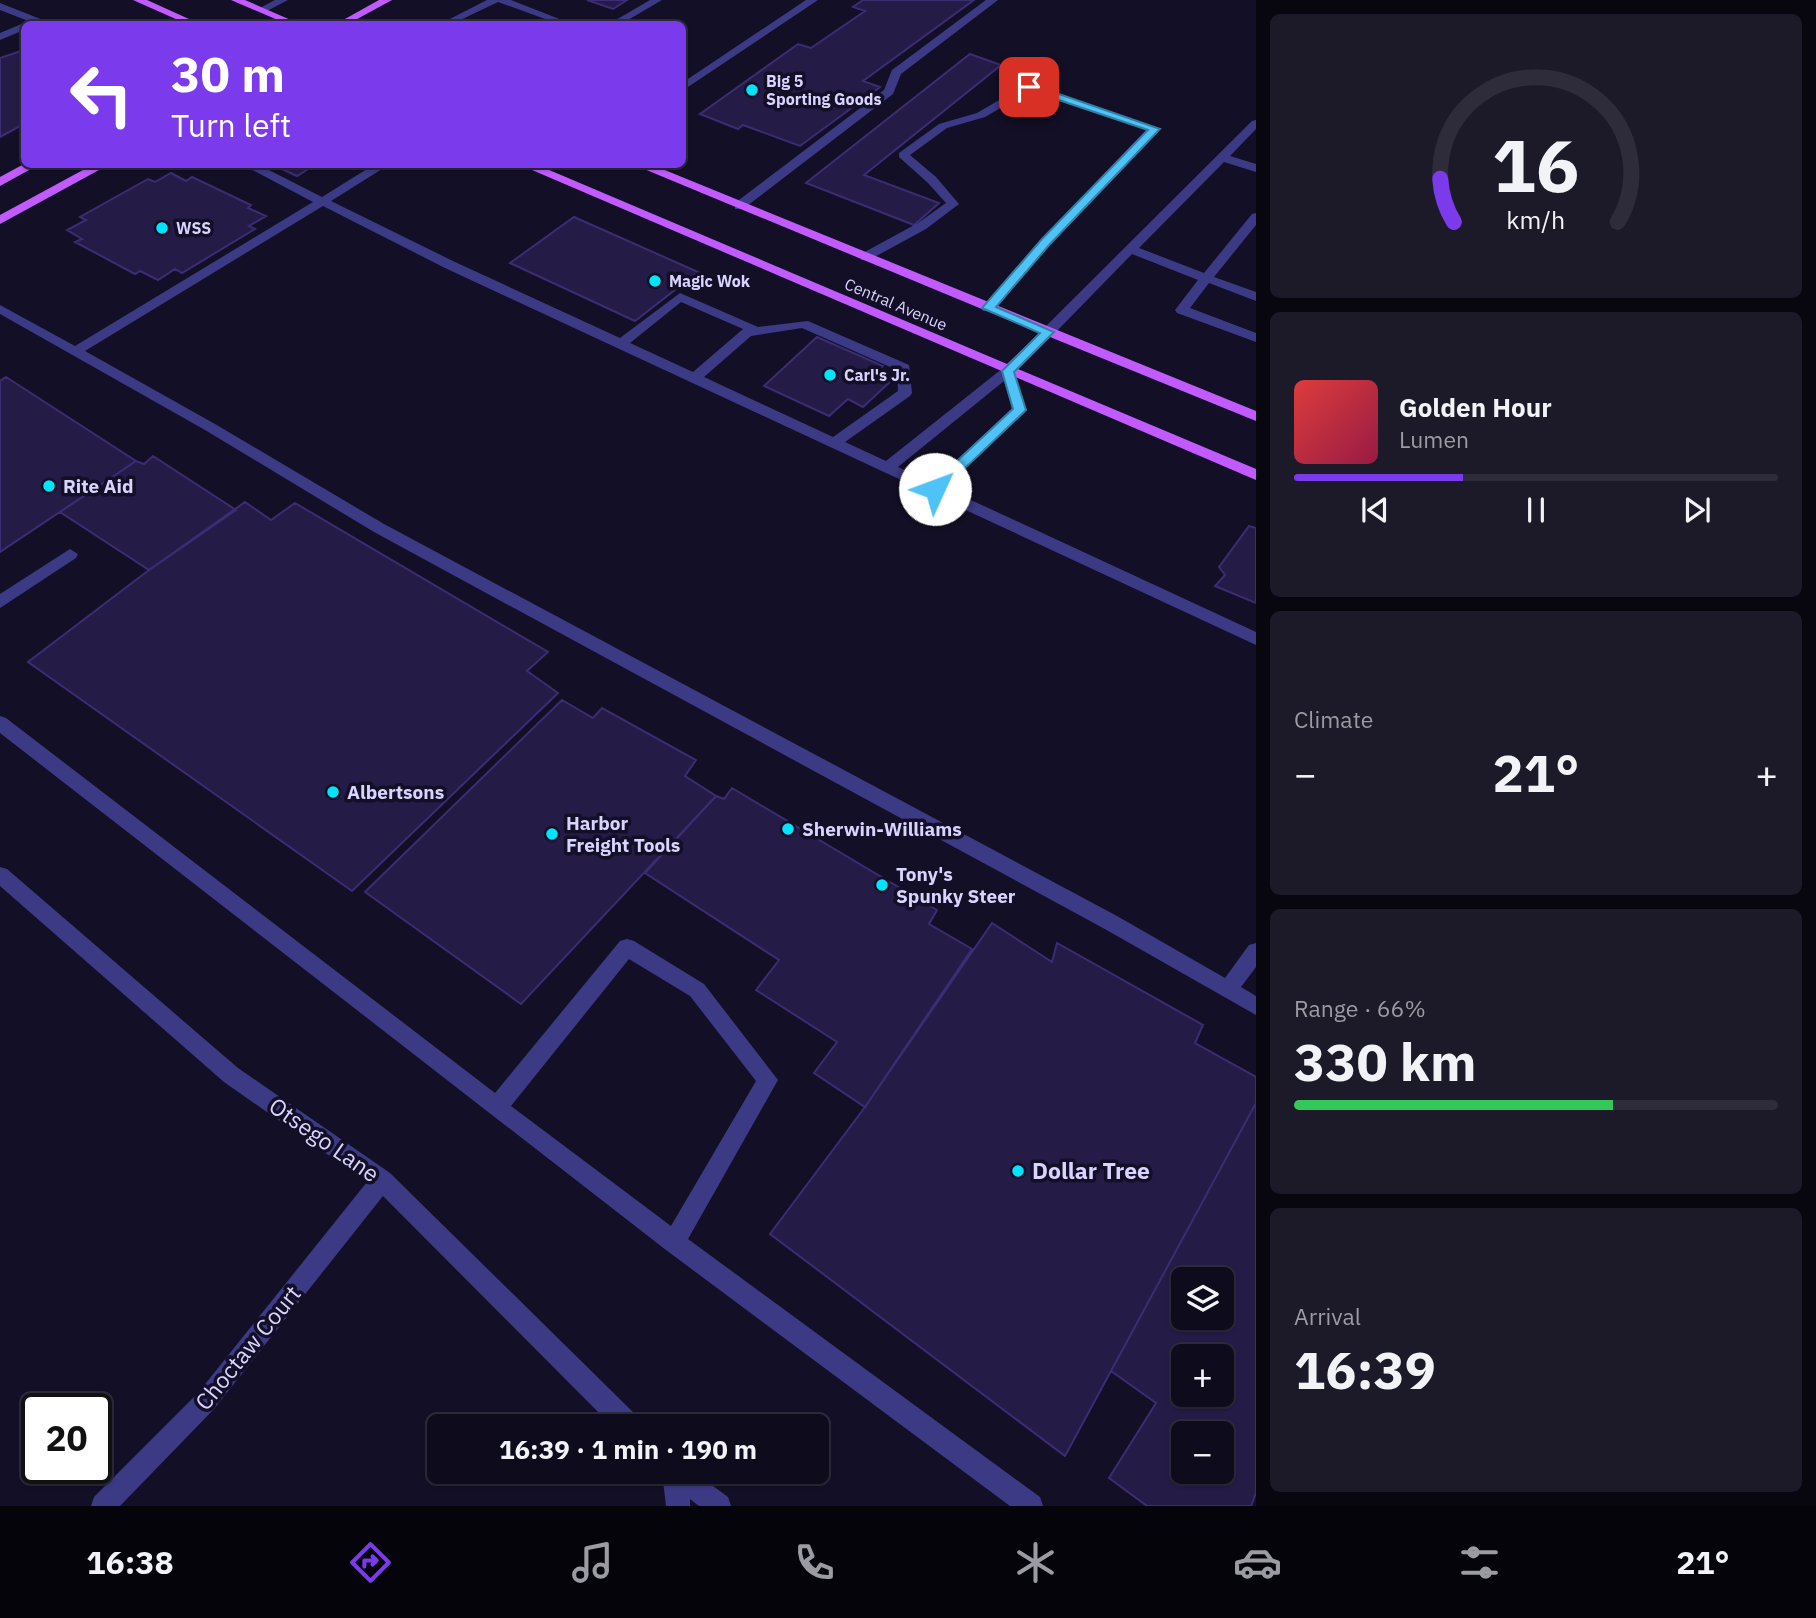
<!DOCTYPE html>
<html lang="en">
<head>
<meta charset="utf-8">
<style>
	body { margin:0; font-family:"IBM Plex Sans",sans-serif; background:#1c1929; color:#f1f3f6; height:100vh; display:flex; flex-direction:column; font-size:26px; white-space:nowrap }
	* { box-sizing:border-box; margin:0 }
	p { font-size:23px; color:#9b9ba3 }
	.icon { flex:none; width:38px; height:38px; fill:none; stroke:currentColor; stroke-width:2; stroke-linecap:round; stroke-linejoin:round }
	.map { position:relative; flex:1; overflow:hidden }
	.sheet { display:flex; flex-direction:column; gap:14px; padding:14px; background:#08060f; width:560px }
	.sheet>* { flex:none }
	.banner { position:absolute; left:21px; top:21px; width:665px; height:147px; border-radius:10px; box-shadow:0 2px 5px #0004,0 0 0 2px #2e2b3b; background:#7c3aed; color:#fff; overflow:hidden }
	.tools { position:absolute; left:1171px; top:1267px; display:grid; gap:14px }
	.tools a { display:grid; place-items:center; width:63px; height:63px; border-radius:10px; background:#0e0b1c; box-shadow:0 2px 5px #0004,0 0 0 2px #2e2b3b; font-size:35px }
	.speed { position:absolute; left:21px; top:1393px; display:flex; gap:14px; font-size:35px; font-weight:700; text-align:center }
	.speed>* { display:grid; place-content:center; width:91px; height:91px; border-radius:50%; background:#0e0b1c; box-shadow:0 2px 5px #0004,0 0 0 2px #2e2b3b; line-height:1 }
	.speed .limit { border:4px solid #111; border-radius:10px; background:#fff; color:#111 }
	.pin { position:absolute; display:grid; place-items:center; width:60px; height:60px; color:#fff; margin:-30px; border-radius:14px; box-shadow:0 4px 10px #0006 }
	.me { position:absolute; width:77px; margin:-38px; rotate:47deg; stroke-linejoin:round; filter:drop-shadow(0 0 5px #0008) }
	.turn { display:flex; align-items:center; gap:24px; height:147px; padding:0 35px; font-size:32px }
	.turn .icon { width:91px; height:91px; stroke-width:2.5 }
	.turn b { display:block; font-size:49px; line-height:60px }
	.big { font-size:52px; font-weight:700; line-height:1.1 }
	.sheet .card { flex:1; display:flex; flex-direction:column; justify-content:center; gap:10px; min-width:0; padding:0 24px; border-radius:10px; background:#1c1929 }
	.sheet .dial { align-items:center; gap:0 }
	.dial svg { height:182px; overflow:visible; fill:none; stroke:#2e2b3b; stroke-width:7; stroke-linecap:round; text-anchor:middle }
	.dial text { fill:#f1f3f6; stroke:none }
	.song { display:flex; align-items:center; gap:21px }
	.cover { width:84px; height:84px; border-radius:10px; background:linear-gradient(135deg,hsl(0 70% 55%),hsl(340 70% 35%)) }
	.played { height:7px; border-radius:4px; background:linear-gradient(90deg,#7c3aed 35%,#2e2b3b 35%) }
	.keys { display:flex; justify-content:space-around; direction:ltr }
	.heat { display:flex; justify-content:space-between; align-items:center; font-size:38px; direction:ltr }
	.charge { height:10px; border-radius:5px; background:linear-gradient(90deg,#34c759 66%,#2e2b3b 0) }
	.trip { position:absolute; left:427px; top:1414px; width:402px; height:70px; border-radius:10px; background:#0e0b1c; box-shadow:0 2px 5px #0004,0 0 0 2px #2e2b3b; font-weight:700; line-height:70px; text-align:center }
	.menu { display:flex; height:112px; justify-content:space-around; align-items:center; background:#06040b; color:#9b9ba3 }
	.menu .icon { width:49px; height:49px }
	.menu .on { color:#7c3aed }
	.menu b { font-size:32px; color:#f1f3f6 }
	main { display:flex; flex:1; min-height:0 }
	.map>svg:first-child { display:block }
	.building { fill:#241b47; stroke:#3b2d73; stroke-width:2; fill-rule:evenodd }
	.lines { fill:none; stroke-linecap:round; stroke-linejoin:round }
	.minor { fill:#3d3a85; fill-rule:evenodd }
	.major { fill:#c25bff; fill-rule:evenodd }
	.route { fill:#4fc3f7; stroke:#337fa1; stroke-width:2 }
	.poi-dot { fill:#00e5ff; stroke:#130f26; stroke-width:2.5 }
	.labels { text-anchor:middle; stroke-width:7; stroke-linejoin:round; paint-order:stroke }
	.far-poi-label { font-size:16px; font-weight:bold; fill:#d9d4ff; stroke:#130f26; text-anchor:start }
	.far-street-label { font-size:16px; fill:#d9d4ff; stroke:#130f26 }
	.poi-label { font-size:19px; font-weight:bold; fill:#d9d4ff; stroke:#130f26; text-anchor:start }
	.near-street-label { font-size:23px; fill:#d9d4ff; stroke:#130f26 }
	.near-poi-label { font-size:23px; font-weight:bold; fill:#d9d4ff; stroke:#130f26; text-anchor:start }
</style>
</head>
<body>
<main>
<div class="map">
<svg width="1256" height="1506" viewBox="0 0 1256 1506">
	<rect width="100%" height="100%" fill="#130f26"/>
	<path class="building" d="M 587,0 L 627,0 L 613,9 Z
		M 863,0 L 974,0 L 863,81 L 880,87 L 800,146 L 743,125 L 738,129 L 700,114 L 798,44 L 811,48 L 865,11 L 853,7 Z
		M 24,50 L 24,124 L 0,137 L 0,58 Z
		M 970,54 L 1001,65 L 864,175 L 939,203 L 914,225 L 806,183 Z
		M 271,164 L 316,164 L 297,176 Z
		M 171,173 L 186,181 L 192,177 L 251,205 L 248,208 L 266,216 L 249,226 L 255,229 L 182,273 L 175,269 L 158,280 L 140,271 L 135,274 L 75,242 L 82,239 L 67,230 L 86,220 L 80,217 L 148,179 L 155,182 Z
		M 574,217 L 698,272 L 635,321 L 510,263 Z
		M 817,337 L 883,366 L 877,371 L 892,380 L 863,407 L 848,399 L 829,416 L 764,386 Z
		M 6,377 L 136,461 L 0,552 L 0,381 Z
		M 153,456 L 236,510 L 149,570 L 60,512 L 136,461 L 144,464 Z
		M 245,502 L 271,520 L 295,503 L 548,652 L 527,671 L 558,693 L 352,891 L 28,662 L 149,570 Z
		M 1249,526 L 1256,528 L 1256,603 L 1215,586 L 1225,575 L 1219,567 Z
		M 562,700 L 593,718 L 602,708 L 696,760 L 685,776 L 716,796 L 521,1004 L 365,892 Z
		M 732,788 L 937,910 L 929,924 L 972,949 L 865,1107 L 814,1073 L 837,1042 L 756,990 L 779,960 L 645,873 L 716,796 L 724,799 Z
		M 992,923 L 1052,962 L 1057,943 L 1203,1025 L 1195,1043 L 1256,1077 L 1256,1103 L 1065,1456 L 770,1234 L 865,1107 Z
		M 1256,1103 L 1256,1493 L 1251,1506 L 1147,1506 L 1109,1478 L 1156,1403 L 1111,1371 ZM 1183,1279 L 1222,1279 L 1222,1318 L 1183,1318 ZM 1183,1356 L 1222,1356 L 1222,1395 L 1183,1395 ZM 1183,1433 L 1222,1433 L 1222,1472 L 1183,1472 Z"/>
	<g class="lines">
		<path class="minor" d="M 275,0 L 288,0 L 265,12 L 256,10 Z
			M 487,0 L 511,0 L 572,24 L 559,24 L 498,2 L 452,24 L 440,24 Z
			M 650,0 L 662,0 L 621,24 L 609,24 Z
			M 806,0 L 818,0 L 682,91 L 682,83 Z
			M 986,0 L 998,0 L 901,74 L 893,94 L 743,209 L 735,209 L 735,203 L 884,90 L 892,70 Z
			M 0,3 L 48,22 L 49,24 L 36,24 L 0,10 Z
			M 24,23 L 28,24 L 24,24 L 24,30 L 0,40 L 0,33 Z
			M 1025,85 L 1033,85 L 1160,129 L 1050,245 L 993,311 L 983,311 L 981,308 L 1042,239 L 1146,130 L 1030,91 L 985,117 L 947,128 L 910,155 L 936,177 L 959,204 L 926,229 L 869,260 L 861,260 L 861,254 L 918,223 L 946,203 L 928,183 L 899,157 L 899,153 L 939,124 L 977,113 Z
			M 1256,120 L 1256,129 L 1230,156 L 1256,164 L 1256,172 L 1224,162 L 1139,248 L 1204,273 L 1252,214 L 1256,213 L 1256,225 L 1214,277 L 1256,292 L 1256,301 L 1209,283 L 1190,308 L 1256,333 L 1256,342 L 1177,313 L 1175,310 L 1198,280 L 1132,254 L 1053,335 L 1043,335 L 1043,329 L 1252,121 Z
			M 241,164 L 257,164 L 322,197 L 375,164 L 390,164 L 331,201 L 455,262 L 620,338 L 680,293 L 758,327 L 808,321 L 909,365 L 912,393 L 910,396 L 845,442 L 886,461 L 1003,368 L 1013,368 L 1026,409 L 945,488 L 1256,632 L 1256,645 L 445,268 L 323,206 L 85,351 L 215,424 L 384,524 L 1117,916 L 1225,978 L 1249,945 L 1256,943 L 1256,967 L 1241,987 L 1256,996 L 1256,1015 L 1103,928 L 374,532 L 205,430 L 0,314 L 0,305 L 75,346 L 313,202 ZM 681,302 L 743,329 L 693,372 L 630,343 ZM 802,328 L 897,370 L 898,391 L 833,437 L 704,377 L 751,336 ZM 1004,381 L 1012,408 L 933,483 L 898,467 Z
			M 70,549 L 78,554 L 76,558 L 0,608 L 0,594 Z
			M 0,716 L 6,718 L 495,1093 L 620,941 L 627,939 L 634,941 L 704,984 L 778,1080 L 688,1239 L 1040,1497 L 1043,1506 L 1010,1506 L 666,1250 L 0,733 ZM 629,959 L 690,996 L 756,1081 L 671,1226 L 511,1106 Z
			M 0,867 L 7,869 L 238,1068 L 390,1173 L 638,1417 L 641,1426 L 612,1426 L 383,1196 L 214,1409 L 120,1506 L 91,1506 L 94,1497 L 198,1393 L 367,1182 L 224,1082 L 0,886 Z
			M 662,1472 L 694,1472 L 728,1497 L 731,1506 L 699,1506 L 690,1499 L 690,1506 L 666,1506 Z"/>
		<path class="major" d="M 133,0 L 147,0 L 200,24 L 187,24 Z
			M 231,0 L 245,0 L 300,24 L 287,24 Z
			M 379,0 L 392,0 L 348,24 L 336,24 Z
			M 24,164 L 40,164 L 0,186 L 0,177 Z
			M 94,164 L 110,164 L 0,224 L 0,215 Z
			M 518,164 L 535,164 L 1007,364 L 1040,333 L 632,164 L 650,164 L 1256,411 L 1256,421 L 1050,337 L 1018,369 L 1256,469 L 1256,480 Z"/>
	</g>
	<path class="route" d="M 1026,85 L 1033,85 L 1160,129 L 1050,244 L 996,307 L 1054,332 L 1014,372 L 1026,410 L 1024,412 L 940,492 L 935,494 L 928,489 L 930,486 L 1013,409 L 1002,371 L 1040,333 L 982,308 L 1042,239 L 1148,130 L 1026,89 Z"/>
	<g class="poi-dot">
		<circle cx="752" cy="90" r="7"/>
		<circle cx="162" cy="228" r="7"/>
		<circle cx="655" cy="281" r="7"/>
		<circle cx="830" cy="375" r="7"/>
		<circle cx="49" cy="486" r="7"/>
		<circle cx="333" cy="792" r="7"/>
		<circle cx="788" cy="829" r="7"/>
		<circle cx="552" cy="834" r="7"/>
		<circle cx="882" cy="885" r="7"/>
		<circle cx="1018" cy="1171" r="7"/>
	</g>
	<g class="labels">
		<g class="far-poi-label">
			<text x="766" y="87">Big 5<tspan x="766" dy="18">Sporting Goods</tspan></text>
			<text x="176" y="234">WSS</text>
			<text x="669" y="287">Magic Wok</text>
			<text x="844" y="381">Carl's Jr.</text>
		</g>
		<g class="far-street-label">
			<text transform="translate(896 304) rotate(23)" y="6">Central Avenue</text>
		</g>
		<g class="poi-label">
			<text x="63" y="493">Rite Aid</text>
			<text x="347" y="799">Albertsons</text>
			<text x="566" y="830">Harbor<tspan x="566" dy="22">Freight Tools</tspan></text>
			<text x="802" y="836">Sherwin-Williams</text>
			<text x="896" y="881">Tony's<tspan x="896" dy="22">Spunky Steer</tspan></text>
		</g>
		<g class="near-street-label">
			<text transform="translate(324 1140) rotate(35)" y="8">Otsego Lane</text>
			<text transform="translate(248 1348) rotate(-51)" y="8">Choctaw Court</text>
		</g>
		<g class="near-poi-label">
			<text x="1032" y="1179">Dollar Tree</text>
		</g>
	</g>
</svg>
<div class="tools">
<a><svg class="icon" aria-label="layers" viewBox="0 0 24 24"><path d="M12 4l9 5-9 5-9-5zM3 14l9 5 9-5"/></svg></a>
<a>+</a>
<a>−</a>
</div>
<div class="speed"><div class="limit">20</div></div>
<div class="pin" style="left:1029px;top:87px;background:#d93025"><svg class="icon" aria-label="arrive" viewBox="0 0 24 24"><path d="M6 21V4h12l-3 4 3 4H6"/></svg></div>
<svg class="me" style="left:935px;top:489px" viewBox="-20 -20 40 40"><circle r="19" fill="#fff"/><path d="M0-13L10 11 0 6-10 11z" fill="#4fc3f7"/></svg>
<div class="trip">16:39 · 1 min · 190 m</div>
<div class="banner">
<div class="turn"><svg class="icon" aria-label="left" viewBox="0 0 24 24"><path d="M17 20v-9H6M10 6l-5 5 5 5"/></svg><div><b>30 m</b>Turn left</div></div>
</div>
</div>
<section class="sheet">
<div class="card dial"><svg viewBox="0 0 100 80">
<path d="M14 69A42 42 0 1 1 86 69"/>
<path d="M14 69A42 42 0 0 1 8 50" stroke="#7c3aed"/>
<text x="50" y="56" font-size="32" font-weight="700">16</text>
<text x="50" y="72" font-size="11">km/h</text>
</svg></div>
<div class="card">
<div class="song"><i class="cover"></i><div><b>Golden Hour</b><p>Lumen</p></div></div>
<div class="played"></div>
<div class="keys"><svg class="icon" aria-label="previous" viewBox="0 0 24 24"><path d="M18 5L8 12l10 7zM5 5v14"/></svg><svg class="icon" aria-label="pause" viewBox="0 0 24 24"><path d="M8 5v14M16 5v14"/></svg><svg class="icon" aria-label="next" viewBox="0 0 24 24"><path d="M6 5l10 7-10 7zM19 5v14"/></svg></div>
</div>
<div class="card"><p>Climate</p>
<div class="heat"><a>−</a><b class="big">21°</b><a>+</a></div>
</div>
<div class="card"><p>Range · 66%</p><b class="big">330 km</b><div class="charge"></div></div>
<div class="card"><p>Arrival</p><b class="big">16:39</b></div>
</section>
</main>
<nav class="menu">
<b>16:38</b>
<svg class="icon on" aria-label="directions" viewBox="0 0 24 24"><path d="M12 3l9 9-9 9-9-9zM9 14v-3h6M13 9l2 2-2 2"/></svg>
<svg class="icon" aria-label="music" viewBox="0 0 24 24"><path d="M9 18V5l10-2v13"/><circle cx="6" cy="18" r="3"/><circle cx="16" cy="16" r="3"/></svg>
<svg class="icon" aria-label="phone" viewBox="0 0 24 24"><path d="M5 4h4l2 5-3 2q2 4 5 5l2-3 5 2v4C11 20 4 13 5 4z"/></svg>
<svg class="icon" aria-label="climate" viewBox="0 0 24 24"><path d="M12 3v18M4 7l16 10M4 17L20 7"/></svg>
<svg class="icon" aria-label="car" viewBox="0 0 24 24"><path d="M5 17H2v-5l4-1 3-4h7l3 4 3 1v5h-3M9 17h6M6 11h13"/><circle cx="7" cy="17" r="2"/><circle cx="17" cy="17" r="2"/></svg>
<svg class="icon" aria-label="filters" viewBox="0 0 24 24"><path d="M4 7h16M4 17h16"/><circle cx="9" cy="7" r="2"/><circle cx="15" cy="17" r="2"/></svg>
<b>21°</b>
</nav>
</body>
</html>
